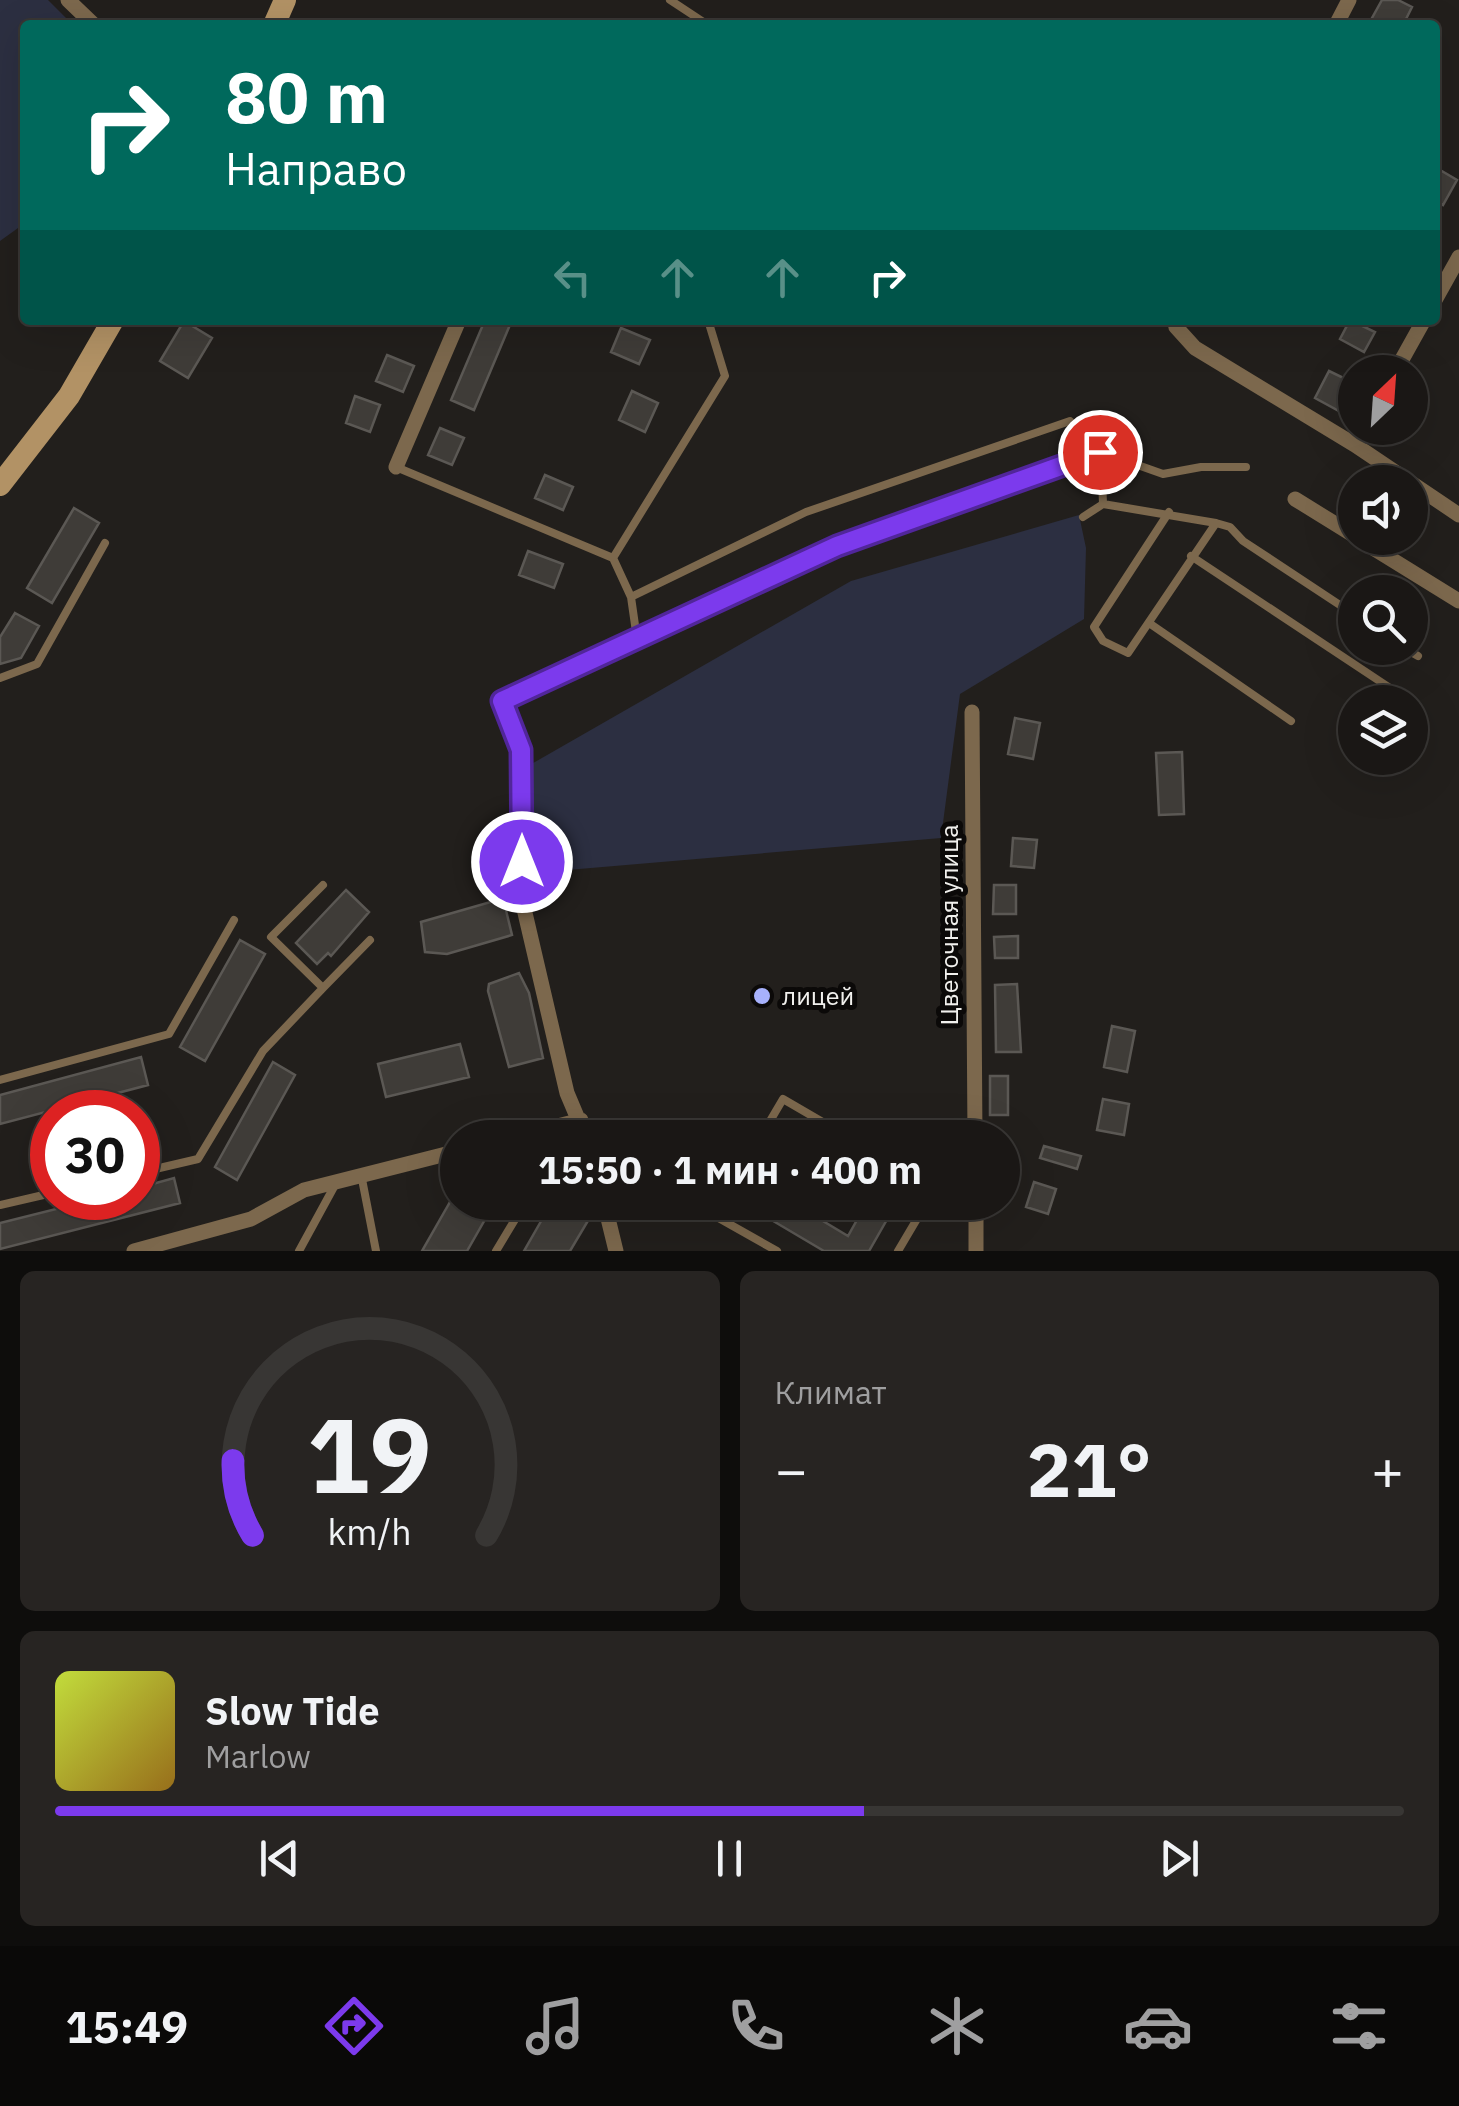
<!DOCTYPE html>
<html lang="ru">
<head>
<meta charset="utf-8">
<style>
	body { margin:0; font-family:"IBM Plex Sans",sans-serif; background:#272422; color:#f1f3f6; height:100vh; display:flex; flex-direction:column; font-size:38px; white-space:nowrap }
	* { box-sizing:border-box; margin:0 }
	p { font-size:32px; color:#9f9fa0 }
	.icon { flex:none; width:55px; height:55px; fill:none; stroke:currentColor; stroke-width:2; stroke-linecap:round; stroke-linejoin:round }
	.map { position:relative; height:1251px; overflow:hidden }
	.panel { display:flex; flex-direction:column; gap:20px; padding:20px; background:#0e0d0c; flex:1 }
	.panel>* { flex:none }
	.top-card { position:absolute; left:20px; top:20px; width:1420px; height:305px; border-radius:10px; box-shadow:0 10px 40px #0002,0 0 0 2px #383634; background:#00695c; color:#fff; overflow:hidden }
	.needle { width:65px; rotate:25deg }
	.buttons { position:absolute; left:1338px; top:355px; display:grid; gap:20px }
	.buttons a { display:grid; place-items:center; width:90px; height:90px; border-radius:50%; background:#1a1715; box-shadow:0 10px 40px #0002,0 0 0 2px #383634; font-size:50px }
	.speed { position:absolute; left:30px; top:1090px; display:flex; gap:20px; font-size:50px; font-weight:700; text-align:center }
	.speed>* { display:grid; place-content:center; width:130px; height:130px; border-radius:50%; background:#1a1715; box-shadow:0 10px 40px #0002,0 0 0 2px #383634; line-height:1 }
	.speed .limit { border:15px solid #d22; background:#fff; color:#111 }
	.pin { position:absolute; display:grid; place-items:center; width:85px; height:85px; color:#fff; margin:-42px; border:5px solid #fff; border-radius:50%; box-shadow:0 2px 10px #0007 }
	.me { position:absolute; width:110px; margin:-55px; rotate:0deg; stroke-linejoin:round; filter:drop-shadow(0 0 8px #0008) }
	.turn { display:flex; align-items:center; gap:35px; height:210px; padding:0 40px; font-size:45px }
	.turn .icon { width:130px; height:130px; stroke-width:2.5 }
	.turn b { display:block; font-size:70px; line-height:85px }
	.lanes { display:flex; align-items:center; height:95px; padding:0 40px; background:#0003; justify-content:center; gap:50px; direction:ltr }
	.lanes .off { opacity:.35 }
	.big { font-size:75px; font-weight:700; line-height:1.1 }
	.panel .card { flex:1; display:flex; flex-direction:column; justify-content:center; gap:15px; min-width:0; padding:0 35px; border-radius:15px; background:#272422 }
	.panel .dial { align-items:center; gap:0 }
	.dial svg { height:260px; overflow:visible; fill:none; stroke:#383634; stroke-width:7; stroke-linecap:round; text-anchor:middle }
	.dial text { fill:#f1f3f6; stroke:none }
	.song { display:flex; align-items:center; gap:30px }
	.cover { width:120px; height:120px; border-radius:15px; background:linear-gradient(135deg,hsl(70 70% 55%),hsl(40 70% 35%)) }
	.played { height:10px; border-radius:5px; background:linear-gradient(90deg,#7c3aed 60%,#383634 60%) }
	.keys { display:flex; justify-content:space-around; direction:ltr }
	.heat { display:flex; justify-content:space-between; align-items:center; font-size:55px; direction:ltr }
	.panel .tiles { flex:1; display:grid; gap:20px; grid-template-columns:1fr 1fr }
	.card:last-child { grid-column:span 2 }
	.trip { position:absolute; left:440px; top:1120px; width:580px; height:100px; border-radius:50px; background:#1a1715; box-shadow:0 10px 40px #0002,0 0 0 2px #383634; font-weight:700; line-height:100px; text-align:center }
	.tabs { display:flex; height:160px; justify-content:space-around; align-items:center; background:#0a0908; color:#9f9fa0 }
	.tabs .icon { width:70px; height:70px }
	.tabs .active { color:#7c3aed }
	.tabs b { font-size:45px; color:#f1f3f6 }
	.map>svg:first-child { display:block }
	.green { fill:#2c2f41 }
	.building { fill:#3f3c38; stroke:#5b5854; stroke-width:2.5 }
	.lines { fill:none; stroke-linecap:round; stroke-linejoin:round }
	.lane { stroke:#7c684d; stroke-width:8 }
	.street { stroke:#7c684d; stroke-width:15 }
	.secondary { stroke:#b29265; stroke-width:22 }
	.route-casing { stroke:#51269a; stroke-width:25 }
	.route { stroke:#7c3aed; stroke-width:18 }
	.poi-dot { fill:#a7b1fc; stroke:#0b0908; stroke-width:4 }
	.labels { text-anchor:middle; stroke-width:10; stroke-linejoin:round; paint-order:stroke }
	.street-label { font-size:25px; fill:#f1f0ed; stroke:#0b0908 }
	.poi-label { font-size:25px; fill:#f1f0ed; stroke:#0b0908; text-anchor:start }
</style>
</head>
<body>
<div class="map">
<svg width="1459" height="1251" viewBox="0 0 1459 1251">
	<rect width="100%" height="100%" fill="#221f1c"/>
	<path class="green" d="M 0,0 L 48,0 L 73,25 L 25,25 L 25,223 L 0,241 Z
		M 1079,515 L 1086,548 L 1084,619 L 960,694 L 941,838 L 544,872 L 521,770 L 851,581 Z"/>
	<path class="building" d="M 1382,0 L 1398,0 L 1412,7 L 1403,25 L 1385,25 L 1372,18 Z
		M 1435,167 L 1457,180 L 1443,205 L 1435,201 Z
		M 485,320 L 512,320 L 474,410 L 451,400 Z
		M 1350,320 L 1375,332 L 1364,352 L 1340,339 Z
		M 184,321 L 212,338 L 188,378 L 160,361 Z
		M 621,328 L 650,340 L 639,364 L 611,352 Z
		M 387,355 L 414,366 L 403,392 L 376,381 Z
		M 1329,371 L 1354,383 L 1339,411 L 1315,398 Z
		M 632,391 L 658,403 L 645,432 L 619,420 Z
		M 355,396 L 380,405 L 370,432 L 346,423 Z
		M 440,428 L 464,438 L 452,465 L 428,455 Z
		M 545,475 L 573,487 L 563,510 L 535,498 Z
		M 74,508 L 99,523 L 52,603 L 27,588 Z
		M 528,551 L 563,564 L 554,588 L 519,575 Z
		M 15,613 L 39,626 L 21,658 L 0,664 L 0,637 Z
		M 1015,718 L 1040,723 L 1033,759 L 1008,754 Z
		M 1182,752 L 1184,814 L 1159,815 L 1156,753 Z
		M 1013,838 L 1037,840 L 1034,868 L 1011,866 Z
		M 994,885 L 1016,885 L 1016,914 L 993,914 Z
		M 346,890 L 369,912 L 331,956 L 328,953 L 317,964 L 296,943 Z
		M 494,901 L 504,902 L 512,935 L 447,954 L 425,952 L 421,922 Z
		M 1018,936 L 1018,958 L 995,958 L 994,937 Z
		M 240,940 L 265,954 L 205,1061 L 180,1047 Z
		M 519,973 L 529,993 L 543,1058 L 509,1067 L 488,991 L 489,984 Z
		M 1017,984 L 1021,1052 L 996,1052 L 995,985 Z
		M 1112,1026 L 1135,1031 L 1127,1072 L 1104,1067 Z
		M 460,1044 L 469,1077 L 386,1097 L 378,1064 Z
		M 141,1057 L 148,1085 L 0,1124 L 0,1095 Z
		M 273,1062 L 295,1075 L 237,1180 L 215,1167 Z
		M 990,1076 L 1008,1076 L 1008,1115 L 990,1115 Z
		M 1103,1099 L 1129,1104 L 1124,1135 L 1097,1130 Z
		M 1044,1146 L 1081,1156 L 1077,1169 L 1040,1158 Z
		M 174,1178 L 180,1203 L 0,1249 L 0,1223 L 100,1198 L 138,1198 L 138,1188 Z
		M 1034,1182 L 1056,1189 L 1048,1214 L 1026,1207 Z
		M 450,1202 L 495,1202 L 467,1251 L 422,1251 Z
		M 552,1202 L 589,1219 L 570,1251 L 524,1251 Z
		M 741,1202 L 800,1202 L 798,1206 L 848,1236 L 867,1202 L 897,1202 L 869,1251 L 824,1251 Z"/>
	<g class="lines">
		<path class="lane" d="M 670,0 L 708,25
			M 396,467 L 613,558
			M 1103,504 L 1216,523
			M 1169,512 L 1094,627 L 1103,641 L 1128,653 L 1216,523 L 1230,527 L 1243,541 L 1355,615
			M 1083,517 L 1103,504 L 1101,452 L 1163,474 L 1201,467 L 1246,467
			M 1191,556 L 1393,690
			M 631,597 L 613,558 L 725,376 L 708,320
			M 1149,623 L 1291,721
			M 1404,648 L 1418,656
			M 0,678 L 37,664 L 105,543
			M 521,749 L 503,701 L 837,547 L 1101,452 L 1070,421 L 806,512 L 631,597 L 637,639
			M 323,885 L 271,937 L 323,988 L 370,940
			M 0,1080 L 169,1034 L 234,920
			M 760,1138 L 783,1099 L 850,1138
			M 138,1173 L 198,1159 L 263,1051 L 323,988
			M 361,1174 L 376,1251
			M 722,1202 L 715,1216 L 777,1251
			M 0,1205 L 52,1193
			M 299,1251 L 335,1185
			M 496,1251 L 525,1203
			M 898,1251 L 927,1202"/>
		<path class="street" d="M 68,0 L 94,25
			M 1336,25 L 1349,0
			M 1435,300 L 1459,257
			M 1180,320 L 1176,327 L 1195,348 L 1355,445 L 1459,515
			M 1395,372 L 1424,320
			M 396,467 L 459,320
			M 1295,499 L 1355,536
			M 1357,538 L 1459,601
			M 972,712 L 975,1138
			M 521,749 L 522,900 L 567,1093 L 586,1138
			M 511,1138 L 581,1120
			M 604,1202 L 616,1251
			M 976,1202 L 976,1251
			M 134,1251 L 251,1219 L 304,1190 L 458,1151"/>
		<path class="secondary" d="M 274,25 L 285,0
			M 0,485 L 69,396 L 113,320"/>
	</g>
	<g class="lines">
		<defs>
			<path id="route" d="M 522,862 L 521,750 L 502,701 L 837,546 L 1100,452"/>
		</defs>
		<use href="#route" class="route-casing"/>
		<use href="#route" class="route"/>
	</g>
	<circle class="poi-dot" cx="762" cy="996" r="10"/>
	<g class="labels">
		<g class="street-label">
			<text transform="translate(949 925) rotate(-90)" y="9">Цветочная улица</text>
		</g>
		<g class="poi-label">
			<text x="782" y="1005">лицей</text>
		</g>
	</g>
</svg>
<div class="buttons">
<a><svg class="needle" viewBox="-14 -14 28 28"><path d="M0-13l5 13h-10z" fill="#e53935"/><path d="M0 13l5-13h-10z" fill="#9f9fa0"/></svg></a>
<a><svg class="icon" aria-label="sound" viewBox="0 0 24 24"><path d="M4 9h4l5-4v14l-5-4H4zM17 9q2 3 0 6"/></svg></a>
<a><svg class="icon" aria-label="search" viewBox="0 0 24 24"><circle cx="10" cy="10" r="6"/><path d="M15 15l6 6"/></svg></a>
<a><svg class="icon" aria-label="layers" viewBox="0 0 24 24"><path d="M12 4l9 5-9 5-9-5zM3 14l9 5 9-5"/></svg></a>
</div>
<div class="speed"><div class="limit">30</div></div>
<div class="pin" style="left:1100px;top:452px;background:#d93025"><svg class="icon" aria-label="arrive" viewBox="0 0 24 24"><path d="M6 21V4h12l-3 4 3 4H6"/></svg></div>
<svg class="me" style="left:522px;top:862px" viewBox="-20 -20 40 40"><circle r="17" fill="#7c3aed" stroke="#fff" stroke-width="3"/><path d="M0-11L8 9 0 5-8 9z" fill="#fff"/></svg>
<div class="trip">15:50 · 1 мин · 400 m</div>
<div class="top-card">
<div class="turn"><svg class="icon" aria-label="right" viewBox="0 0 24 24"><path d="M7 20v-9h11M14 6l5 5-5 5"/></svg><div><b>80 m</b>Направо</div></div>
<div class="lanes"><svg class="icon off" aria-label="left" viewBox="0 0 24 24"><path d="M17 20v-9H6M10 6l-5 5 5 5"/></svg><svg class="icon off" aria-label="ahead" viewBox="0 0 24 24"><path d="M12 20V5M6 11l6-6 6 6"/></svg><svg class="icon off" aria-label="ahead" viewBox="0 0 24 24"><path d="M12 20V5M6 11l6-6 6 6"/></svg><svg class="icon" aria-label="right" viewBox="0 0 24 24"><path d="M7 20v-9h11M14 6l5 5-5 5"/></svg></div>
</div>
</div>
<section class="panel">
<div class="tiles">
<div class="card dial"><svg viewBox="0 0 100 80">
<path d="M14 69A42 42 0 1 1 86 69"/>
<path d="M14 69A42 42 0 0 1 8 46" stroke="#7c3aed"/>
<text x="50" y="56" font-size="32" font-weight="700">19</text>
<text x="50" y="72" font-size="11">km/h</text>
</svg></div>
<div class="card"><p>Климат</p>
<div class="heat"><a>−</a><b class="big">21°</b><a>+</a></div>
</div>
<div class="card">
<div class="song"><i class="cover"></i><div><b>Slow Tide</b><p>Marlow</p></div></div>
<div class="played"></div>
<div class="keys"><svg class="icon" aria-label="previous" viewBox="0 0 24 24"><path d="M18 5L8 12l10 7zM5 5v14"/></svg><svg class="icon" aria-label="pause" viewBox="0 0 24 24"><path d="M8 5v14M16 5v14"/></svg><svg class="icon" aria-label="next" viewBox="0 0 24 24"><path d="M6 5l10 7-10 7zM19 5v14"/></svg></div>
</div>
</div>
</section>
<nav class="tabs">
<b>15:49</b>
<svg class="icon active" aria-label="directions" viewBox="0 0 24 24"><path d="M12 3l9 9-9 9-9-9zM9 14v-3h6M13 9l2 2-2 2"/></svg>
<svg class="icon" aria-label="music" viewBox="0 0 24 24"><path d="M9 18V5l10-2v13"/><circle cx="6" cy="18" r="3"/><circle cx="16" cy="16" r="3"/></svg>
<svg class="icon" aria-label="phone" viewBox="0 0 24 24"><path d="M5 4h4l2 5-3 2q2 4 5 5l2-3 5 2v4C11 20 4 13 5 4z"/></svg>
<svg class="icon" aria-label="climate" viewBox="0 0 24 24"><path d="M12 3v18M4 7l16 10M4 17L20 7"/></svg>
<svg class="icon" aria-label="car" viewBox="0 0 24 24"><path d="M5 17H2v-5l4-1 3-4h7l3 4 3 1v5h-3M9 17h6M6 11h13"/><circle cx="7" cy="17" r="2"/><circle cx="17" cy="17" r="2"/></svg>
<svg class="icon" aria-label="filters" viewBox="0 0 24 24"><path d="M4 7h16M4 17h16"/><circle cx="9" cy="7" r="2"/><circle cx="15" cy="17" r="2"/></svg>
</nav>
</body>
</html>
